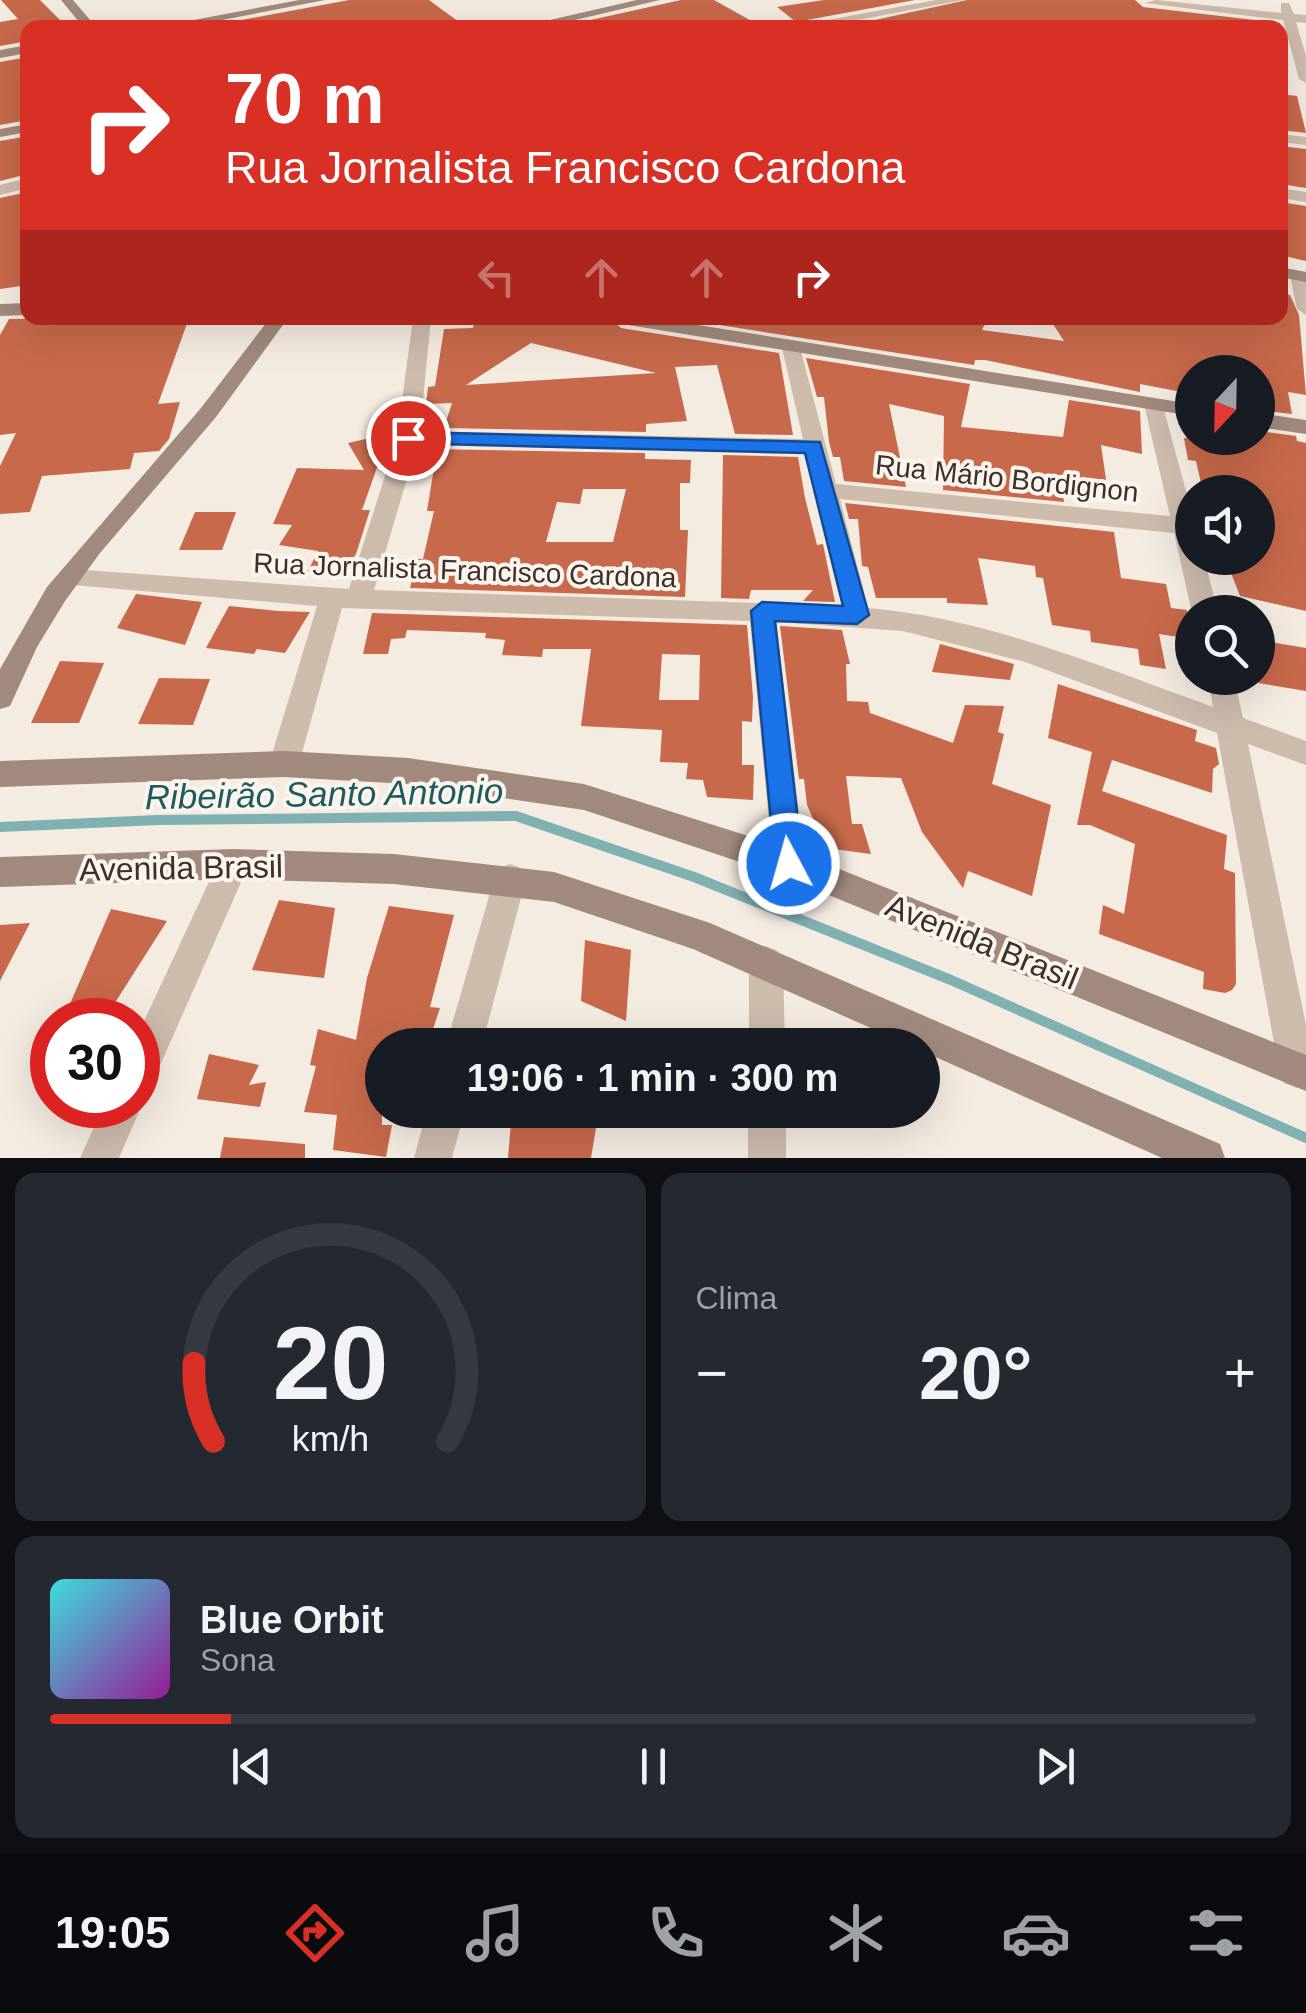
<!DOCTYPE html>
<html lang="pt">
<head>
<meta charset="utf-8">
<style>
	body { margin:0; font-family:Helvetica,sans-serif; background:#242831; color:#f1f3f6; height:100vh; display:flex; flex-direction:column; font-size:38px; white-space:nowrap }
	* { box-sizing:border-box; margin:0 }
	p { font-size:32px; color:#9ea1a6 }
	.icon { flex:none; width:55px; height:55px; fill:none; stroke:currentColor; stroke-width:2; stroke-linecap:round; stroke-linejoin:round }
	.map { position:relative; height:1158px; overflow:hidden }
	.panel { display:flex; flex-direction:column; gap:15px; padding:15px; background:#0d0f14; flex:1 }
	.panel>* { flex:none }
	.hud { position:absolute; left:20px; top:20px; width:1268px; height:305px; border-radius:20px; box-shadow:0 10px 40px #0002; background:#d93025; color:#fff; overflow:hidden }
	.needle { width:65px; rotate:202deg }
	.fabs { position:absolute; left:1175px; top:355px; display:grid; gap:20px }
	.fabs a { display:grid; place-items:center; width:100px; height:100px; border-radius:50%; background:#171b24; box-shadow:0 10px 40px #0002; font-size:50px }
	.speed { position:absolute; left:30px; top:998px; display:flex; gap:20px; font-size:50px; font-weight:700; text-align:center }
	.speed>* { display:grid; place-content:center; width:130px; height:130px; border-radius:50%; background:#171b24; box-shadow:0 10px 40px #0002; line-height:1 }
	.speed .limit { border:15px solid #d22; background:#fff; color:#111 }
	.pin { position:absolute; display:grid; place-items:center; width:85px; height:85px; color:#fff; margin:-42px; border:5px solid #fff; border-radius:50%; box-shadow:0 2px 10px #0007 }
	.me { position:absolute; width:110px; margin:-55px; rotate:354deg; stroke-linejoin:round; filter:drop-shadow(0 0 8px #0008) }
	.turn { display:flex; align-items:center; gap:35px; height:210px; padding:0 40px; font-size:45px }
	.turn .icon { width:130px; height:130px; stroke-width:2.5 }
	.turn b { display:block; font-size:70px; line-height:85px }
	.lanes { display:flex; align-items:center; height:95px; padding:0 40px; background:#0003; justify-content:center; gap:50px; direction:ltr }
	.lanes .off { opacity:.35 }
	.big { font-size:75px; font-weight:700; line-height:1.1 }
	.panel .card { flex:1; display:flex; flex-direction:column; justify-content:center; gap:15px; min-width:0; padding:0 35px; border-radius:20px; background:#242831 }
	.panel .dial { align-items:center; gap:0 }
	.dial svg { height:260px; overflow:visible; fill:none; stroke:#363941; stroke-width:7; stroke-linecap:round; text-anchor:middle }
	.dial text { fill:#f1f3f6; stroke:none }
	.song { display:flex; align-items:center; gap:30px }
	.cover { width:120px; height:120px; border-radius:15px; background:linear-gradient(135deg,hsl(180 70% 55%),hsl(300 70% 35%)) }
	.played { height:10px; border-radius:5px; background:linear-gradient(90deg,#d93025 15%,#363941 15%) }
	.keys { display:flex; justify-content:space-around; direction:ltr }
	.heat { display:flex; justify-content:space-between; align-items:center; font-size:55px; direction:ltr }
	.panel .tiles { flex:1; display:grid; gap:15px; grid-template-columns:1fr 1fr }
	.card:last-child { grid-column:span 2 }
	.trip { position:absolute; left:365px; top:1028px; width:575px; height:100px; border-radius:50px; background:#171b24; box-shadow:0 10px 40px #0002; font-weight:700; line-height:100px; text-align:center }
	.menu { display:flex; height:160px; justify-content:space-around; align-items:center; background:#090b0e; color:#9ea1a6 }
	.menu .icon { width:70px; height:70px }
	.menu .current { color:#d93025 }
	.menu b { font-size:45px; color:#f1f3f6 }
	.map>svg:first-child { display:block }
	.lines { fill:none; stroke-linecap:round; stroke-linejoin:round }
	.stream { stroke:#7fb0b2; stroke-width:10 }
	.building { fill:#c8694b; fill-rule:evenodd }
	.street { fill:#cdbbac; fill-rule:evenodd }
	.secondary { fill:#a18a7d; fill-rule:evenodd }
	.route { fill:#1a73e8; stroke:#114b97; stroke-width:2.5 }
	.labels { text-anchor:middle; stroke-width:8; stroke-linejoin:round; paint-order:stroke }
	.street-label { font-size:28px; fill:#3b302b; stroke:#fbf5ee }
	.near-street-label { font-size:32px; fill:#3b302b; stroke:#fbf5ee }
	.near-water-label { font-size:35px; font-style:italic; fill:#1f5a5e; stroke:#fbf5ee }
</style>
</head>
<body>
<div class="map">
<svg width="1306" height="1158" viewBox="0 0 1306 1158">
	<rect width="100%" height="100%" fill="#f4ebe1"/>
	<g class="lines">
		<path class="stream" d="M 0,827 L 158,820 L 516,816 L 694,877 L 951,980 L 1306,1138"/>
	</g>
	<path class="building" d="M 1,0 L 40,0 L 68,28 L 28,28 L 28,41 L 0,46 L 0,22 L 18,19 Z
		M 349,0 L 429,0 L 467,28 L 231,28 L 231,22 Z
		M 681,0 L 714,0 L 764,28 L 578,28 L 577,23 Z
		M 824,0 L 915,0 L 796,22 L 777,7 Z
		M 967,0 L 1135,0 L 1143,7 L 1280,23 L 1287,49 L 1280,48 L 1280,28 L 838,28 Z
		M 28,57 L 28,70 L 21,72 L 28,85 L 28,120 L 0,125 L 0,62 Z
		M 1280,94 L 1297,96 L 1306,133 L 1280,130 Z
		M 28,136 L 28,174 L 0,181 L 0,141 Z
		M 1280,146 L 1306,149 L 1306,188 L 1280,184 Z
		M 28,192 L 28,285 L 0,289 L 0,198 Z
		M 1280,202 L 1306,206 L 1306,261 L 1280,255 Z
		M 1280,293 L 1290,295 L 1299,315 L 1306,395 L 1288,392 L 1292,414 L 1258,410 L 1258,372 L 1192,372 L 1192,394 L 1140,384 L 1140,392 L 985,360 L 975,360 L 974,365 L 675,318 L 963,318 L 985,324 L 982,330 L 1064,341 L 1049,318 L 1280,318 Z
		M 71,318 L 68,324 L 121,318 L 189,318 L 158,404 L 180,402 L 169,439 L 159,451 L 134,453 L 130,469 L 42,476 L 30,512 L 0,514 L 0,466 L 16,433 L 0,435 L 0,335 L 9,319 Z
		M 475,318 L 610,318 L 621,328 L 779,353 L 793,435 L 735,434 L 717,365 L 675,367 L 687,421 L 646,424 L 646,432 L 444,428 L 452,403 L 426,404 L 428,387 L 435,386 L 444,329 L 473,328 ZM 531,343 L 656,373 L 466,385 Z
		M 806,358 L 970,384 L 961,427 L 1063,437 L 1069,400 L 1140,411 L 1142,454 L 1101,445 L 1108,493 L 1062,488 L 1064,502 L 943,490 L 944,416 L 889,404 L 906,487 L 844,481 L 840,457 L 833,457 L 829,442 L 824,397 L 817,397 Z
		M 397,413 L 387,458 L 380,459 L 362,510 L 370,510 L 356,554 L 343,575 L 308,571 L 318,551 L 279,545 L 292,525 L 273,524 L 297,468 L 364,470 L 348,443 L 370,438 L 376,414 Z
		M 1258,431 L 1296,436 L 1297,441 L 1306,443 L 1306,611 L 1240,596 L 1225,558 L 1258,558 L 1258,492 L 1203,492 L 1196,461 L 1188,460 L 1184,438 L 1258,438 Z
		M 431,449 L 645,453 L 645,459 L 691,460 L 690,483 L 680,483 L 680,530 L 688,530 L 685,597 L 410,588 L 417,559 L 423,559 L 434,511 L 427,511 L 434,468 L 426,468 ZM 583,489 L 626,489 L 613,542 L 546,542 L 557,502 L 580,504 Z
		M 723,455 L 798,457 L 805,498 L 817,545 L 823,544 L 835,602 L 803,601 L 813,590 L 751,590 L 749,599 L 721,598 Z
		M 845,503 L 1114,532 L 1121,578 L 1166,584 L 1171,608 L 1187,610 L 1192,639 L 1159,634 L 1166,669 L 1140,665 L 1138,649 L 1091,642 L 1090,631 L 1052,625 L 1043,578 L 1036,577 L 1035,566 L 978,558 L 988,605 L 947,603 L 947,598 L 876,598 L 868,567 L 862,566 L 858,519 L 849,519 Z
		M 195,512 L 236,512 L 222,550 L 179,550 Z
		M 136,594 L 202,602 L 185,645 L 117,628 Z
		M 229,606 L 278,611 L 310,612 L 285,653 L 257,649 L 254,654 L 206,648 Z
		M 372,613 L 747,625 L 753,697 L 752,722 L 742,721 L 742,765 L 754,765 L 753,800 L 707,797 L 703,780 L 686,779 L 688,763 L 660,762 L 662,730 L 581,726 L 591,649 L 543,649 L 542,657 L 502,655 L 505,640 L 485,638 L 486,633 L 407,630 L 405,638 L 391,639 L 388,654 L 363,654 ZM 662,654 L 700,655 L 699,700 L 659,700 Z
		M 780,626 L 842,630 L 850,664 L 846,664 L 847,701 L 868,702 L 870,713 L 953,743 L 965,705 L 1004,706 L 998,732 L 1004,734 L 992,784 L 1051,805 L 1032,896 L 968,871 L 963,888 L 922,832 L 901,778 L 846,776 L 852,824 L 862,824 L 871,854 L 826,848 L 807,805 L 804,779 L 799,779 Z
		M 1258,640 L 1306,648 L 1306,691 L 1258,683 Z
		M 940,644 L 1014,664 L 1010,680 L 932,672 Z
		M 60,661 L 104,663 L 79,723 L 31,723 Z
		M 159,678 L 210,679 L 193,725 L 138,724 Z
		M 1058,684 L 1197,730 L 1195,741 L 1216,748 L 1219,764 L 1213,769 L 1212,793 L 1112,760 L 1102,791 L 1227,835 L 1224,869 L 1235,873 L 1236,984 L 1232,990 L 1225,993 L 1203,989 L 1204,972 L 1099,934 L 1103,905 L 1124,914 L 1135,844 L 1090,825 L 1077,825 L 1092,752 L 1048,738 Z
		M 279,900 L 335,908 L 324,978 L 252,970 Z
		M 389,906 L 454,915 L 430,1007 L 440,1008 L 428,1044 L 382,1045 L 382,1125 L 392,1125 L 386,1157 L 333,1150 L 337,1115 L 304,1112 L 316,1066 L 310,1065 L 318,1029 L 356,1040 L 367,978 Z
		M 111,909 L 167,921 L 104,1020 L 63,1020 Z
		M 30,923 L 0,981 L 0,925 Z
		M 585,940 L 631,950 L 626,1021 L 581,1001 Z
		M 209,1054 L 259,1065 L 249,1085 L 266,1082 L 260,1107 L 197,1099 Z
		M 512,1110 L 599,1110 L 591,1158 L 508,1158 Z
		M 224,1137 L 305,1144 L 305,1158 L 220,1158 Z"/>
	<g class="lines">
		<path class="street" d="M 936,0 L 963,0 L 815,28 L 784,28 Z
			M 1156,0 L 1281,13 L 1281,3 L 1289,3 L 1294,14 L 1306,15 L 1306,23 L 1296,22 L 1306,56 L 1306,83 L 1299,79 L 1283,20 L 1145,3 Z
			M 1280,134 L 1306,137 L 1306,145 L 1280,142 Z
			M 28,178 L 28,188 L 0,195 L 0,185 Z
			M 1280,188 L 1306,192 L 1306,202 L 1280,198 Z
			M 1299,271 L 1306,273 L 1306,315 L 1297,309 L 1290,276 Z
			M 413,318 L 431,318 L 420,431 L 803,439 L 782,348 L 785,344 L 799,344 L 836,484 L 1170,516 L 1144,404 L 1147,399 L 1161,399 L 1192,513 L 1192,558 L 1204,558 L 1218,612 L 1192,613 L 1174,533 L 840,499 L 868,608 C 987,618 1101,667 1213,707 L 1208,678 L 1234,678 L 1243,718 L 1306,741 L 1306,765 L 1248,744 L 1306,1025 L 1306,1084 L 1297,1088 L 1284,1083 L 1279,1070 L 1217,733 L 1025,662 L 903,631 L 776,622 L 805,864 L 800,874 L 789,879 L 778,874 L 773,864 L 750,621 L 342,608 L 299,764 L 294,773 L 284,777 L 274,773 L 269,764 L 317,606 L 61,584 L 58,578 L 61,572 L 70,569 L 349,589 L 397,438 ZM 417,445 L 807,453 L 842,606 L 374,590 Z
			M 233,849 L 244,854 L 249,864 L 151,1086 L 138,1091 L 138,1034 L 222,854 Z
			M 510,864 L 521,868 L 526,879 L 482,1045 L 446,1045 L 494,879 L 499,868 Z
			M 766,946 L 778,951 L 783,963 L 785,1045 L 749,1045 L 749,963 L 754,951 Z
			M 138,1095 L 142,1105 L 119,1158 L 80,1158 L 104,1105 L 138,1105 Z
			M 427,1110 L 465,1110 L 452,1158 L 414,1158 Z
			M 748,1110 L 786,1110 L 786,1158 L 748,1158 Z"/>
		<path class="secondary" d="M 61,0 L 73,0 L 97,28 L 84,28 Z
			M 299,0 L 325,0 L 181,28 L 151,28 Z
			M 637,0 L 660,0 L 541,28 L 515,28 Z
			M 28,45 L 28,53 L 0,58 L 0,50 Z
			M 28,124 L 28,132 L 0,137 L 0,129 Z
			M 1280,267 L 1306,272 L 1306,282 L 1280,277 Z
			M 28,303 L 28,315 L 0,316 L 0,304 Z
			M 270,318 L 288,318 L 216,417 L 100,553 L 65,601 L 37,647 L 10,706 L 0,709 L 0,669 L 47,587 L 201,408 Z
			M 613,318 L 654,318 L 1192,404 L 1192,416 L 622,324 Z
			M 1258,413 L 1306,420 L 1306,434 L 1258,427 Z
			M 284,751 L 408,758 L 584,784 L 789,849 L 1306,1055 L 1306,1091 L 785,877 L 584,810 L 408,784 L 284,777 L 0,787 L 0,761 Z
			M 233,849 L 394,854 L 554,872 L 710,923 L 1220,1144 L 1225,1158 L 1162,1158 L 922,1051 L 922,1045 L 909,1045 L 693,949 L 554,902 L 394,884 L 233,879 L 0,887 L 0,857 Z"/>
	</g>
	<path class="route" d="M 408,432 L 820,442 L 869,615 L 857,624 L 775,621 L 803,864 L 799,874 L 789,878 L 779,874 L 775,864 L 751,611 L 762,602 L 843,606 L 805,453 L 401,443 L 398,438 Z"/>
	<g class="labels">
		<g class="street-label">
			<text transform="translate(1007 478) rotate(6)" y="10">Rua Mário Bordignon</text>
			<text transform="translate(465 570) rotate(2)" y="10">Rua Jornalista Francisco Cardona</text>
		</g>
		<g class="near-street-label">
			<text transform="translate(181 868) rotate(-1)" y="11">Avenida Brasil</text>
			<text transform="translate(982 942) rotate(22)" y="11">Avenida Brasil</text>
		</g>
		<g class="near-water-label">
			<text transform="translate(324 794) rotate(-1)" y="12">Ribeirão Santo Antonio</text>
		</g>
	</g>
</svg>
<div class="fabs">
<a><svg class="needle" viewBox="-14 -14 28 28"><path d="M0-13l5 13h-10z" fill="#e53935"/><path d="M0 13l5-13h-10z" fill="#9ea1a6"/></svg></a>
<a><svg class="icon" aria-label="sound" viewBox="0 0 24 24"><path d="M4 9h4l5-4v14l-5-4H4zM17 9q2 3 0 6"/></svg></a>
<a><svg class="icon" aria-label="search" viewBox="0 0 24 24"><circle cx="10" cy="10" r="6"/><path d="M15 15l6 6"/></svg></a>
</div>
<div class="speed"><div class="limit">30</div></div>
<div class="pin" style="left:408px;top:438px;background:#d93025"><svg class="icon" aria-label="arrive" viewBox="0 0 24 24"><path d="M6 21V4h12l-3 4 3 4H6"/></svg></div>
<svg class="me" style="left:789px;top:864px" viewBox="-20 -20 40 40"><circle r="17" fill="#1a73e8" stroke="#fff" stroke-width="3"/><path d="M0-11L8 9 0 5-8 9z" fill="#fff"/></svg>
<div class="trip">19:06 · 1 min · 300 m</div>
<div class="hud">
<div class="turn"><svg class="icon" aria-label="right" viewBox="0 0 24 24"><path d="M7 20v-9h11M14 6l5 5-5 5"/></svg><div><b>70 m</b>Rua Jornalista Francisco Cardona</div></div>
<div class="lanes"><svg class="icon off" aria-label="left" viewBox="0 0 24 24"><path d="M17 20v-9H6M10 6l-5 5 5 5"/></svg><svg class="icon off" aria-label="ahead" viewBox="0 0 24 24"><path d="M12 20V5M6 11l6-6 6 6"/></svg><svg class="icon off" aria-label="ahead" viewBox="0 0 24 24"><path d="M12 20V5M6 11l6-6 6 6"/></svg><svg class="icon" aria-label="right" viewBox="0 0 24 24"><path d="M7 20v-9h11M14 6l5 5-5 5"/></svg></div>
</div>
</div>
<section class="panel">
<div class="tiles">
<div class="card dial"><svg viewBox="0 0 100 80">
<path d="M14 69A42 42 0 1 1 86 69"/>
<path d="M14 69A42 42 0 0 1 8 45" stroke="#d93025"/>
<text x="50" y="56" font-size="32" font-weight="700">20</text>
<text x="50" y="72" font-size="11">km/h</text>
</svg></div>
<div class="card"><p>Clima</p>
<div class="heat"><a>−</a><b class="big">20°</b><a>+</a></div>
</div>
<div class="card">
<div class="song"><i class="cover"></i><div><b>Blue Orbit</b><p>Sona</p></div></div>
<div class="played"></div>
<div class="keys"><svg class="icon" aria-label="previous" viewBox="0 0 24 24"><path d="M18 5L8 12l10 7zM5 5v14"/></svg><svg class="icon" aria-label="pause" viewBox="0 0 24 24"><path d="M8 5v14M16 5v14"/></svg><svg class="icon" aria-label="next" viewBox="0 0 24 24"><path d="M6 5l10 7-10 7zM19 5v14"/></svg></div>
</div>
</div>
</section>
<nav class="menu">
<b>19:05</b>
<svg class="icon current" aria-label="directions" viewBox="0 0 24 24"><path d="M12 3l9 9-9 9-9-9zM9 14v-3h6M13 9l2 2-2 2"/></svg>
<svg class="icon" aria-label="music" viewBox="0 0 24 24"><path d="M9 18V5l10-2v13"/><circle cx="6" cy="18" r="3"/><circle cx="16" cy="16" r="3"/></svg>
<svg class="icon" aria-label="phone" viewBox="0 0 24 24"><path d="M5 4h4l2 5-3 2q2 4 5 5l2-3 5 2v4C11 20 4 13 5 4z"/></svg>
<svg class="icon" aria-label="climate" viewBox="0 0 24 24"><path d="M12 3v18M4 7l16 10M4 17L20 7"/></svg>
<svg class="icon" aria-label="car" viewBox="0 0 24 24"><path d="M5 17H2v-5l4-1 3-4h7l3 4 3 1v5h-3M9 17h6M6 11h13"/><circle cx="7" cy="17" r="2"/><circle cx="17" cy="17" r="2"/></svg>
<svg class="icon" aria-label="filters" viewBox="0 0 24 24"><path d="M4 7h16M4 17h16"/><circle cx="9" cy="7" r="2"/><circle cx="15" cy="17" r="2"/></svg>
</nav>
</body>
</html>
